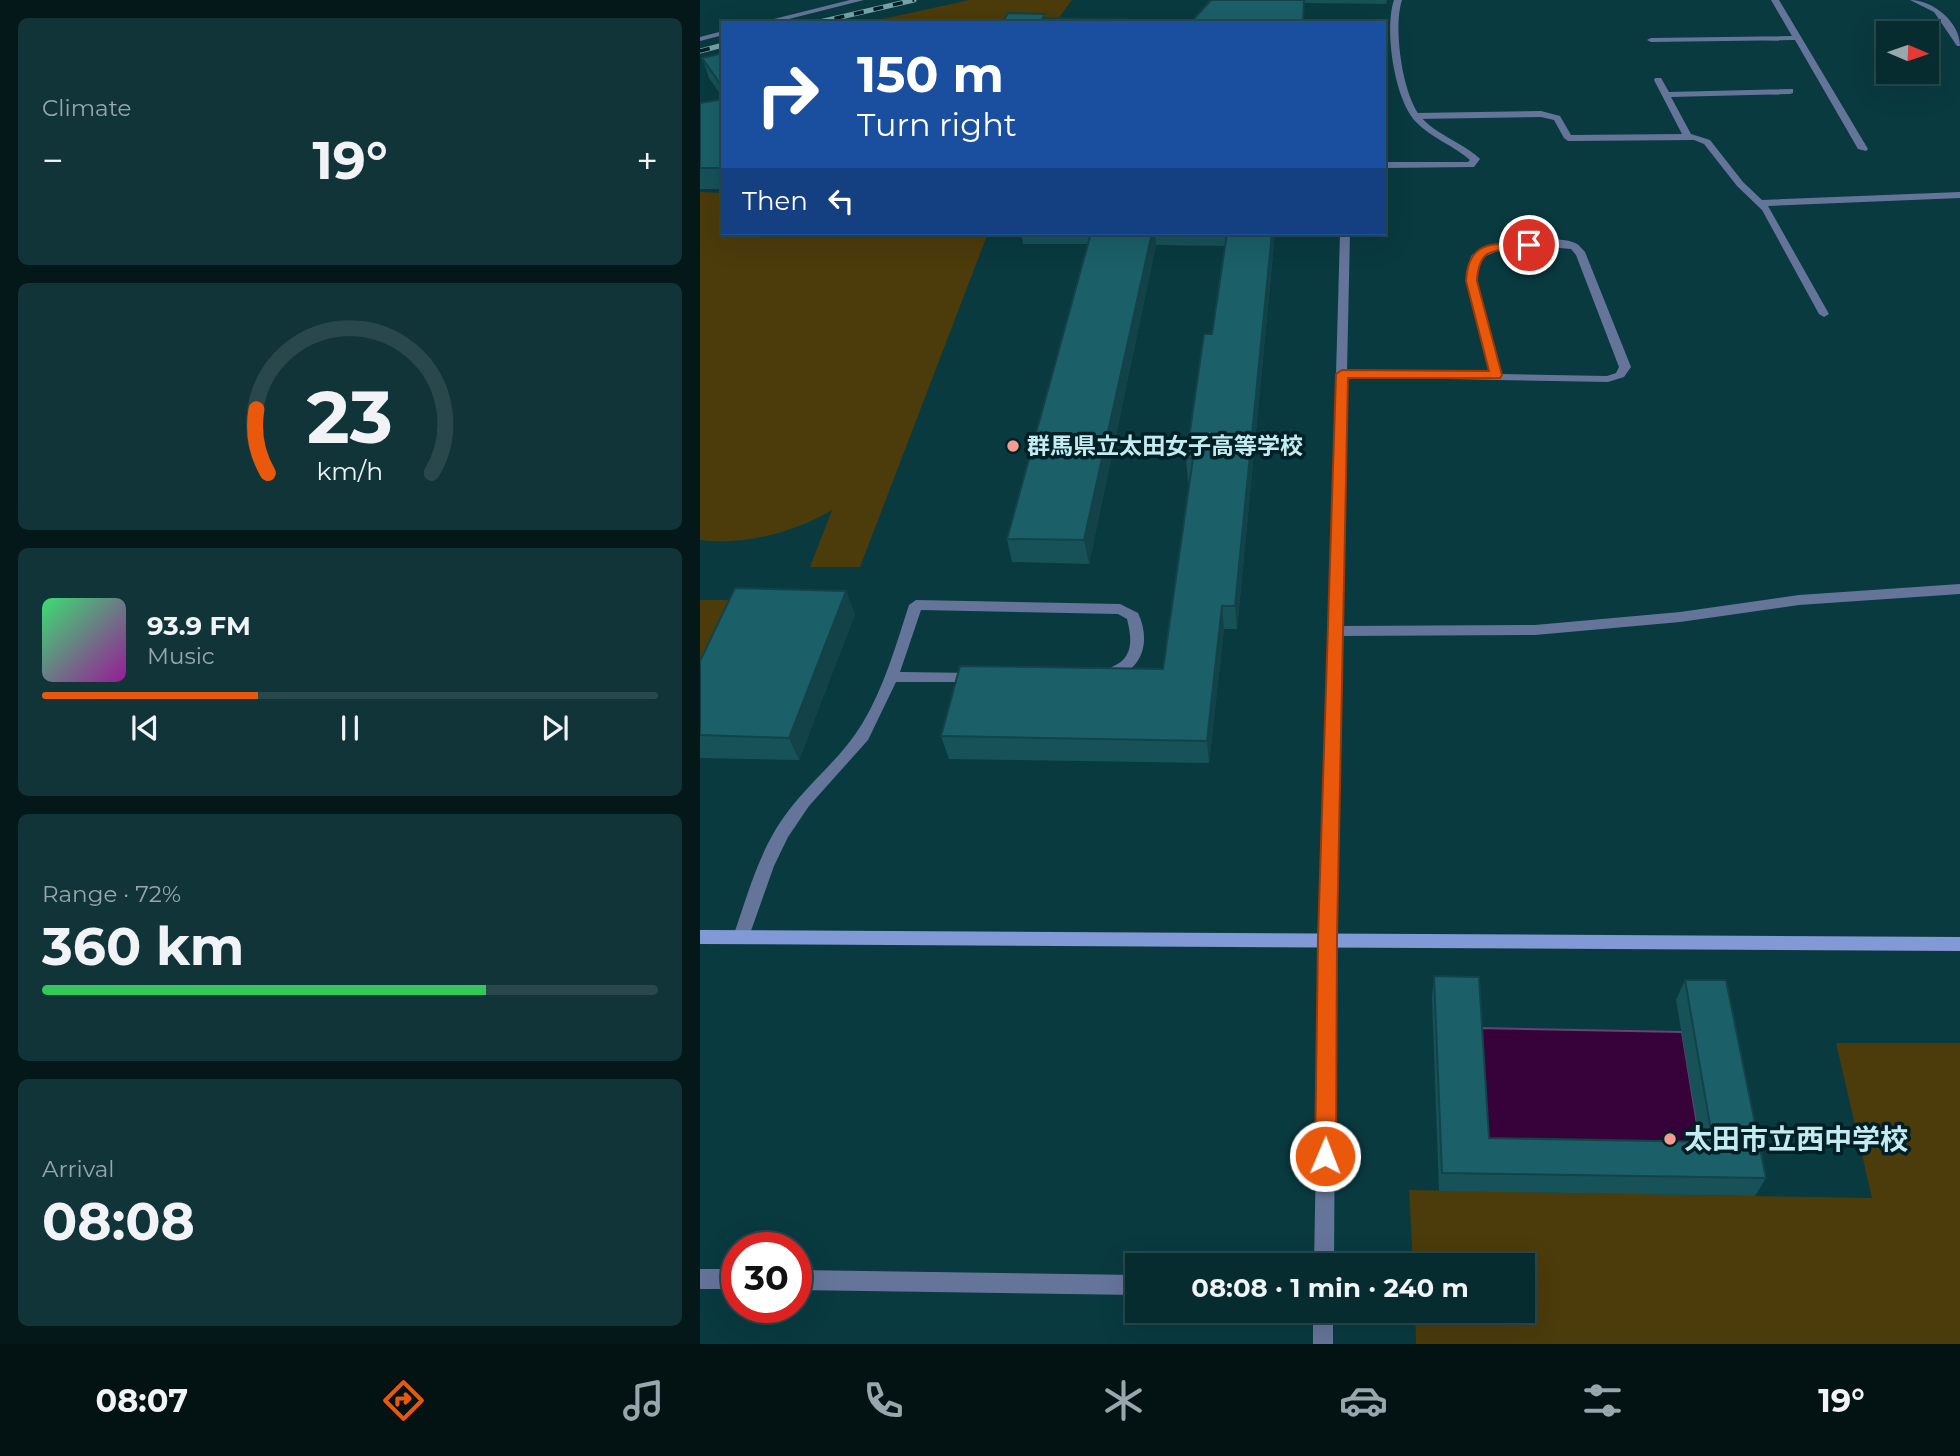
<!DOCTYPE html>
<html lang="en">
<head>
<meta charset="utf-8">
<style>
	body { margin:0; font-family:Montserrat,"Noto Sans JP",sans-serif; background:#103438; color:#f1f3f6; height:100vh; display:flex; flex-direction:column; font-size:26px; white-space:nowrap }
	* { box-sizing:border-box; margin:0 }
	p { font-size:23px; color:#98a7ab }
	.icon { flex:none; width:38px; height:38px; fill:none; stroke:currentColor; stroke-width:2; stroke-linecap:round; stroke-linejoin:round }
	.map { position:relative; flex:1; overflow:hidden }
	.details { display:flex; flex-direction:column; gap:18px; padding:18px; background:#04181a; width:700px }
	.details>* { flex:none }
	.banner { position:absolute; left:21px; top:21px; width:665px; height:214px; border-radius:0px; box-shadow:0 7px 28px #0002,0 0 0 2px #28484c; background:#1a4fa0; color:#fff; overflow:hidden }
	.needle { width:46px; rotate:92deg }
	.tools { position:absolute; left:1176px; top:21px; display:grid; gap:14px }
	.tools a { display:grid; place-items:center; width:63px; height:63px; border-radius:0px; background:#072c30; box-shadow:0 7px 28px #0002,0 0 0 2px #28484c; font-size:35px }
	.speed { position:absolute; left:21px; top:1232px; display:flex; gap:14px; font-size:35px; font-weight:700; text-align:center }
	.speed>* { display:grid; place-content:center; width:91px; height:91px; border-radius:50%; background:#072c30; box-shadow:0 7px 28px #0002,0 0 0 2px #28484c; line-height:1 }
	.speed .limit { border:10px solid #d22; background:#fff; color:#111 }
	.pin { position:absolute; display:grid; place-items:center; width:60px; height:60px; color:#fff; margin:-30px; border:4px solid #fff; border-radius:50%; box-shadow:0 2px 7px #0007 }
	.me { position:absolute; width:77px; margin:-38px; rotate:1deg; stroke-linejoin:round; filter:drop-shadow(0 0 5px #0008) }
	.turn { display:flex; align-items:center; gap:24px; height:147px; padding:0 21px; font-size:32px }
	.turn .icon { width:91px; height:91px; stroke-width:2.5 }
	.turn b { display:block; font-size:49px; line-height:60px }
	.then { display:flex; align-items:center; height:66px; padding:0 21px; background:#0003; gap:14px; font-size:26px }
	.big { font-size:52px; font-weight:700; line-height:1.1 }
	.details .widget { flex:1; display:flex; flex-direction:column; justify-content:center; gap:10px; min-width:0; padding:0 24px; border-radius:10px; background:#103438 }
	.details .dial { align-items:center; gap:0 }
	.dial svg { height:182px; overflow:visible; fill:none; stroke:#28484c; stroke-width:7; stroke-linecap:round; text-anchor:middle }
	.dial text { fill:#f1f3f6; stroke:none }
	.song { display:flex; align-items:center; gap:21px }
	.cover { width:84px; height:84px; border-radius:10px; background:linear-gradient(135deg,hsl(140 70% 55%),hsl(300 70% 35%)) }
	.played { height:7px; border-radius:4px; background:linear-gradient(90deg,#ea580c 35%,#28484c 35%) }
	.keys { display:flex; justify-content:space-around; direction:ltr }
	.heat { display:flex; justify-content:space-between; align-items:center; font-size:38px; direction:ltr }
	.charge { height:10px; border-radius:5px; background:linear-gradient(90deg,#34c759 72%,#28484c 0) }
	.trip { position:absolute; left:425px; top:1253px; width:410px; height:70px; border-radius:0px; background:#072c30; box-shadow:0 7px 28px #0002,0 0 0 2px #28484c; font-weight:700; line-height:70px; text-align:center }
	.tabs { display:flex; height:112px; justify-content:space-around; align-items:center; background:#031213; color:#98a7ab }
	.tabs .icon { width:49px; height:49px }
	.tabs .current { color:#ea580c }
	.tabs b { font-size:32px; color:#f1f3f6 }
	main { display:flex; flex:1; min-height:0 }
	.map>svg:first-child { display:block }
	.green { fill:#4c3b0b }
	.water { fill:#370139; stroke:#614770; stroke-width:2 }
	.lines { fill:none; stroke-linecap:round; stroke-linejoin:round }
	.lane { fill:#65759a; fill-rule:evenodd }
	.street { fill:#65759a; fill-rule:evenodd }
	.secondary { fill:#8199d5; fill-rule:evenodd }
	.rail-casing { stroke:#77a3a9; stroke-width:5 }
	.rail { stroke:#002025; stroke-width:3.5; stroke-dasharray:10; stroke-linecap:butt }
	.wall { fill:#175259 }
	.shaded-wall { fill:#134249 }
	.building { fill:#1b5f68; stroke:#134249; stroke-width:2 }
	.route { fill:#ea580c; stroke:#983908; stroke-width:2 }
	.poi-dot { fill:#f59c92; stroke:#002025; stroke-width:2.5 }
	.labels { text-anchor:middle; stroke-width:7; stroke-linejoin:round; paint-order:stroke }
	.poi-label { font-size:23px; font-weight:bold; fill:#c3ebf1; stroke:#002025; text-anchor:start }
	.near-poi-label { font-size:28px; font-weight:bold; fill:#c3ebf1; stroke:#002025; text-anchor:start }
</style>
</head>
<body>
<main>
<section class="details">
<div class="widget"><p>Climate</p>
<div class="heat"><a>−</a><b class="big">19°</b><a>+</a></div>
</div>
<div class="widget dial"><svg viewBox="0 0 100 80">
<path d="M14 69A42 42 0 1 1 86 69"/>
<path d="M14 69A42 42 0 0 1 9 41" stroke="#ea580c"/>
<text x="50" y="56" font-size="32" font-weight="700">23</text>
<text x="50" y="72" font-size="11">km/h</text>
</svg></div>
<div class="widget">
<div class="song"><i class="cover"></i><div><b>93.9 FM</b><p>Music</p></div></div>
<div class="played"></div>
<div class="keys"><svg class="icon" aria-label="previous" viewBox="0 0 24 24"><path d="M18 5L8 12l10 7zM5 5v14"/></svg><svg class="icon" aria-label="pause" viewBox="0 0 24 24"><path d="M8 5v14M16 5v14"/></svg><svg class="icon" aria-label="next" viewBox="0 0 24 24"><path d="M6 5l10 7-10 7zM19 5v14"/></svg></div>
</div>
<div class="widget"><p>Range · 72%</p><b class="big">360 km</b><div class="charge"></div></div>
<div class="widget"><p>Arrival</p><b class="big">08:08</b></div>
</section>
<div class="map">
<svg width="1260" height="1344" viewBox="0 0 1260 1344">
	<rect width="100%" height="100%" fill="#093a40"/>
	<path class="green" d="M 269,0 L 372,0 L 355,23 L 165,23 Z
		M 0,192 L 23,193 L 23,233 L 288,233 L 160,567 L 110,567 L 132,510 C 95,532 43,546 0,540 Z
		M 0,600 L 41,600 L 0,697 Z
		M 1136,1043 L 1260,1043 L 1260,1344 L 716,1344 L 715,1311 L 822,1311 L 822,1265 L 713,1265 L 709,1190 L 1172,1198 Z"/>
	<path class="water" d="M 777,1028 L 982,1032 L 1003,1161 L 785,1156 Z"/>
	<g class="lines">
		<path class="lane" d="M 150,0 L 164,0 L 73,23 L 58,23 Z
			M 1071,0 L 1079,0 L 1168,149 L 1166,151 L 1158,149 L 1095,40 L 951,42 L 947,40 L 951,38 L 1092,36 Z
			M 23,31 L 23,35 L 0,41 L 0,37 Z
			M 955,78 L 961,78 L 969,92 L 1093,89 L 1093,93 L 1090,94 L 971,97 L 991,134 L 1010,140 L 1043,182 L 1062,200 L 1260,192 L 1260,198 L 1068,206 L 1129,314 L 1124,317 L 1119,314 L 1062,210 L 1037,186 L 1004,144 L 994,140 L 868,141 L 864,138 L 854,120 L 841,117 L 716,119 L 712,116 L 716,113 L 841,111 L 860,116 L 871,135 L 982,134 L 954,80 Z
			M 216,600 L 420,604 L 438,613 C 450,638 445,667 416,677 C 410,679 407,680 400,679 L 398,675 C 402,670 406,670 412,667 C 434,658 432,639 427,619 L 418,614 L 221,610 L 200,672 L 274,673 L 281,678 L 279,682 L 196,682 L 168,740 L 109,806 L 88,837 L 74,866 L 47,942 L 41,944 L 35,942 L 33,937 C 48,894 60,847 89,810 C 112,780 142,757 162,724 C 184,688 196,645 209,605 Z"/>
		<path class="street" d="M 694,0 L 702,0 C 693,27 702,93 720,116 C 735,134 761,142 778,157 L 780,159 L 774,167 L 684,168 L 684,162 L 768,162 L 770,160 C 753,145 731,138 716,122 C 694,99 684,29 694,0 Z
			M 1210,0 C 1233,0 1260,22 1260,46 L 1257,46 L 1234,12 Z
			M 640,233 L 650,233 L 647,371 L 790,373 L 766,280 L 771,256 C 787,242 858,233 877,244 C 878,244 884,251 885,252 L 931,367 L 924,377 L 908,382 L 647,377 L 642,626 L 835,625 L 980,612 L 1099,595 L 1260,584 L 1260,594 L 1099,605 L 980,622 L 835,635 L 642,636 L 636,938 L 634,1265 L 614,1265 L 620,938 ZM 837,246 L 871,249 L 876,255 L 919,367 L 916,373 L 907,376 L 801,374 L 776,280 L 781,258 L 800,250 Z
			M 0,1269 L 37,1269 L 37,1289 L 0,1289 Z
			M 96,1270 L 438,1275 L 438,1295 L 96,1290 Z
			M 613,1311 L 633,1311 L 633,1344 L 613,1344 Z"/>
		<path class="secondary" d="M 0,930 L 1260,937 L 1260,951 L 0,944 Z"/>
		<defs>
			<path id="rail" d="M 115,23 L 214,0
				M 0,51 L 23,45"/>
		</defs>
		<use href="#rail" class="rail-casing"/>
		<use href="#rail" class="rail"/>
	</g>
	<path class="wall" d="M 511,0 L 687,0 L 686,4 L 604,3 L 604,23 L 302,23 L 345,18 L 492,21 Z
		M 23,53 L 23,98 L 9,78 L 2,58 Z
		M 23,99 L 23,189 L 0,189 L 0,103 Z
		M 321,233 L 575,233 L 537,629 L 524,629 L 509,763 L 249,759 L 241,736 L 463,669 L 489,481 L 488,481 L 486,458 L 512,334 L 525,246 L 456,245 L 389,564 L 312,562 L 307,539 L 388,244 L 323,244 Z
		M 146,591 L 155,614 L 99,760 L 0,758 L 0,661 Z
		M 734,976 L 789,1138 L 1000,1142 L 976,1000 L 985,980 L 1066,1178 L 1055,1196 L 739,1191 L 732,997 Z"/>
	<path class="shaded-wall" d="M 452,233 L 455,233 L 456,245 L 389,564 L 384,540 Z
		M 572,233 L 575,233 L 537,629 L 535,606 Z
		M 146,591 L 155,614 L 99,760 L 89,738 Z
		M 522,606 L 524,629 L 509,763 L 507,741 Z"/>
	<path class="building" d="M 511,0 L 604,0 L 603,23 L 302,23 L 308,13 L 345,14 L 343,18 L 492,21 Z
		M 23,53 L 23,88 L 2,58 Z
		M 23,99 L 23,168 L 0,168 L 0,103 Z
		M 391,233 L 452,233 L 384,540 L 307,539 Z
		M 527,233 L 572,233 L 535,606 L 522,606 L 507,741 L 241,736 L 260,666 L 463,669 L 493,458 L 486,458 L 504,334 L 512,334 Z
		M 35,588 L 146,591 L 89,738 L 0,735 L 0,661 Z
		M 734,976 L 779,977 L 789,1138 L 1013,1142 L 985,980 L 1026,980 L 1066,1178 L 742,1173 Z"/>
	<path class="route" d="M 829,242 L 833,243 L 833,247 C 802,254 779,240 777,281 L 802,375 L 800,378 L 648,378 L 637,938 L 636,1156 L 633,1164 L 625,1167 L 618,1164 L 615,1156 L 618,938 L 636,374 L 642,370 L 789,371 L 766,281 C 768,238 795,245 829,242 Z"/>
	<g class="poi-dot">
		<circle cx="313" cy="446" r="7"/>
		<circle cx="970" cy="1139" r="7"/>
	</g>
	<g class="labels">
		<g class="poi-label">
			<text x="327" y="454">群馬県立太田女子高等学校</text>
		</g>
		<g class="near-poi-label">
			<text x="984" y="1149">太田市立西中学校</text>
		</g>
	</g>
</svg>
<div class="tools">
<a><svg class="needle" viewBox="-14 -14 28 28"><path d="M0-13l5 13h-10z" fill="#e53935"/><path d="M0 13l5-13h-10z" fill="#98a7ab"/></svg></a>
</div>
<div class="speed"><div class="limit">30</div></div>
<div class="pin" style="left:829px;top:245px;background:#d93025"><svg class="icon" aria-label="arrive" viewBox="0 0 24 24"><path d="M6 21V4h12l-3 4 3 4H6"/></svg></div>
<svg class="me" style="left:625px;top:1156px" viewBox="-20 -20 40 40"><circle r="17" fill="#ea580c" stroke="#fff" stroke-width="3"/><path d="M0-11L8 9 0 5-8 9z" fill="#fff"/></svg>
<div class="trip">08:08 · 1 min · 240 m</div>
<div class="banner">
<div class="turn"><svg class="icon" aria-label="right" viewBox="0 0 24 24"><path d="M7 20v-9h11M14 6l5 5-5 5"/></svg><div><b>150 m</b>Turn right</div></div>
<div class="then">Then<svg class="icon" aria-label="left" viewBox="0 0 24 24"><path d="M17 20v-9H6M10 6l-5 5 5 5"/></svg></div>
</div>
</div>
</main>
<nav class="tabs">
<b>08:07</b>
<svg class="icon current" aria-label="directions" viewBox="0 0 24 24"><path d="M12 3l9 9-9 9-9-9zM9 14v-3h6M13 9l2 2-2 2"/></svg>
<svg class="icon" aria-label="music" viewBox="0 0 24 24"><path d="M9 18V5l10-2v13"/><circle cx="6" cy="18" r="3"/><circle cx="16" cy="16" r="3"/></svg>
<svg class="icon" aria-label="phone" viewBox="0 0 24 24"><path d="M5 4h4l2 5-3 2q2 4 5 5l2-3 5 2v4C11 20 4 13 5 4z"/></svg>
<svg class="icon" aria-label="climate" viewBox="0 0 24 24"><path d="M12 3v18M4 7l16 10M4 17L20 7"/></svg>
<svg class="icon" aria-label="car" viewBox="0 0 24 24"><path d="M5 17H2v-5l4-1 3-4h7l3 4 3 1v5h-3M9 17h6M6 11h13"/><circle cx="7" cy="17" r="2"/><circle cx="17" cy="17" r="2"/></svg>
<svg class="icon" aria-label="filters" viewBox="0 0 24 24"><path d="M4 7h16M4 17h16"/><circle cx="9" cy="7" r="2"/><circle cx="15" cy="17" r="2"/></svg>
<b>19°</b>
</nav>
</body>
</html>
